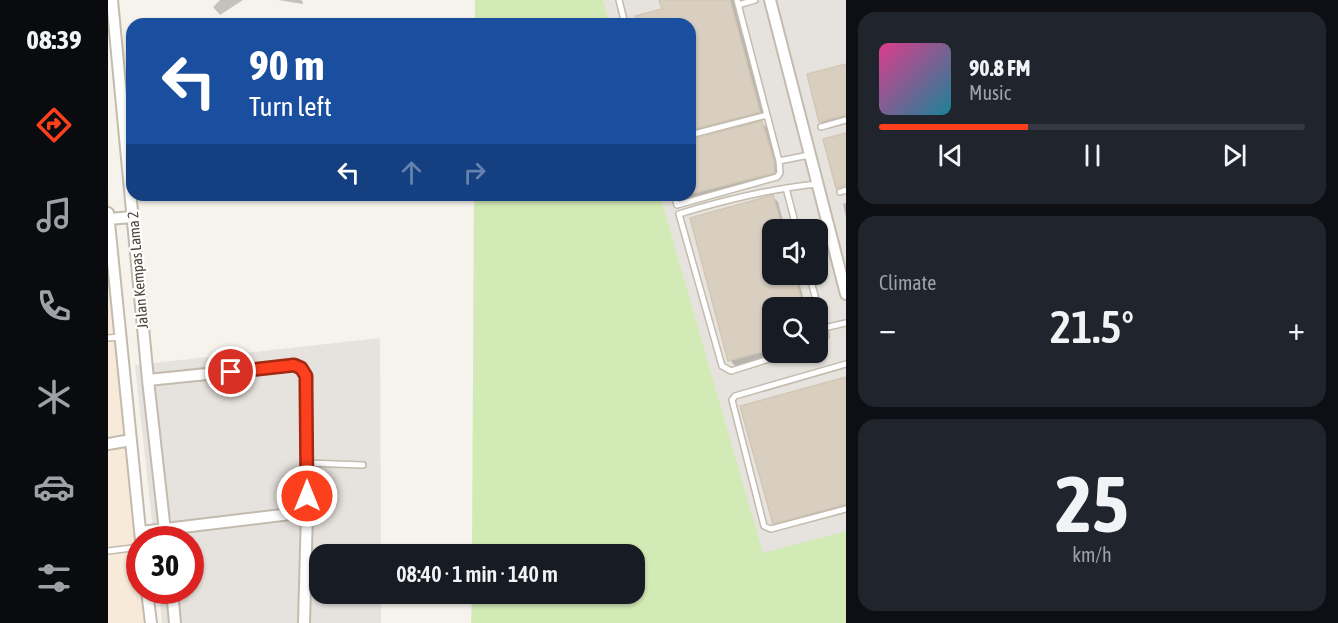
<!DOCTYPE html>
<html lang="en">
<head>
<meta charset="utf-8">
<style>
	body { margin:0; font-family:"Asap Condensed",sans-serif; background:#20242c; color:#f1f3f6; height:100vh; display:flex; flex-direction:column; font-size:22px; white-space:nowrap }
	* { box-sizing:border-box; margin:0 }
	p { font-size:20px; color:#9ea1a6 }
	.icon { flex:none; width:33px; height:33px; fill:none; stroke:currentColor; stroke-width:2; stroke-linecap:round; stroke-linejoin:round }
	.map { position:relative; flex:1; overflow:hidden }
	.drawer { display:flex; flex-direction:column; gap:12px; padding:12px; background:#0d0f14; width:492px }
	.drawer>* { flex:none }
	.banner { position:absolute; left:18px; top:18px; width:570px; height:183px; border-radius:18px; box-shadow:0 2px 4px #0004; background:#1a4fa0; color:#fff; overflow:hidden }
	.buttons { position:absolute; left:654px; top:219px; display:grid; gap:12px }
	.buttons a { display:grid; place-items:center; width:66px; height:66px; border-radius:12px; background:#171b24; box-shadow:0 2px 4px #0004; font-size:30px }
	.speed { position:absolute; left:18px; top:526px; display:flex; gap:12px; font-size:30px; font-weight:700; text-align:center }
	.speed>* { display:grid; place-content:center; width:78px; height:78px; border-radius:50%; background:#171b24; box-shadow:0 2px 4px #0004; line-height:1 }
	.speed .limit { border:9px solid #d22; background:#fff; color:#111 }
	.pin { position:absolute; display:grid; place-items:center; width:51px; height:51px; color:#fff; margin:-26px; border:3px solid #fff; border-radius:50%; box-shadow:0 2px 6px #0007 }
	.me { position:absolute; width:66px; margin:-33px; rotate:0deg; stroke-linejoin:round; filter:drop-shadow(0 0 4px #0008) }
	.turn { display:flex; align-items:center; gap:21px; height:126px; padding:0 24px; font-size:27px }
	.turn .icon { width:78px; height:78px; stroke-width:2.5 }
	.turn b { display:block; font-size:42px; line-height:51px }
	.lanes { display:flex; align-items:center; height:57px; padding:0 24px; background:#0003; justify-content:center; gap:30px; direction:ltr }
	.lanes .off { opacity:.35 }
	.big { font-size:45px; font-weight:600; line-height:1.1 }
	.drawer .tile { flex:1; display:flex; flex-direction:column; justify-content:center; gap:9px; min-width:0; padding:0 21px; border-radius:18px; background:#20242c }
	.drawer .dial { align-items:center; gap:0 }
	.dial b { font-size:78px; line-height:1 }
	.song { display:flex; align-items:center; gap:18px }
	.cover { width:72px; height:72px; border-radius:9px; background:linear-gradient(135deg,hsl(330 70% 55%),hsl(190 70% 35%)) }
	.played { height:6px; border-radius:3px; background:linear-gradient(90deg,#fc3f1d 35%,#363941 35%) }
	.keys { display:flex; justify-content:space-around; direction:ltr }
	.heat { display:flex; justify-content:space-between; align-items:center; font-size:33px; direction:ltr }
	.trip { position:absolute; left:201px; top:544px; width:336px; height:60px; border-radius:18px; background:#171b24; box-shadow:0 2px 4px #0004; font-weight:600; line-height:60px; text-align:center }
	main { display:flex; flex:1; min-height:0 }
	.tabs { display:flex; flex-direction:column; width:108px; justify-content:space-around; align-items:center; background:#090b0e; color:#9ea1a6 }
	.tabs .icon { width:42px; height:42px }
	.tabs .selected { color:#fc3f1d }
	.tabs b { font-size:27px; color:#f1f3f6 }
	.map>svg:first-child { display:block }
	.commercial { fill:#f7ead8 }
	.industrial { fill:#e6e2dd; fill-rule:evenodd }
	.green { fill:#d2eab5 }
	.shadow { fill:#0003 }
	.building { fill:#d8cfc1; stroke:#d3c7b4; stroke-width:1.5 }
	.lines { fill:none; stroke-linecap:round; stroke-linejoin:round }
	.lane-casing { stroke:#c2bbae; stroke-width:8 }
	.street-casing { stroke:#c2bbae; stroke-width:14 }
	.lane { stroke:#fff; stroke-width:5 }
	.street { stroke:#fff; stroke-width:10 }
	.route-casing { stroke:#a42913; stroke-width:15 }
	.route { stroke:#fc3f1d; stroke-width:10 }
	.labels { text-anchor:middle; stroke-width:4.5; stroke-linejoin:round; paint-order:stroke }
	.street-label { font-size:15px; fill:#4b4439; stroke:#fff }
</style>
</head>
<body>
<main>
<nav class="tabs">
<b>08:39</b>
<svg class="icon selected" aria-label="directions" viewBox="0 0 24 24"><path d="M12 3l9 9-9 9-9-9zM9 14v-3h6M13 9l2 2-2 2"/></svg>
<svg class="icon" aria-label="music" viewBox="0 0 24 24"><path d="M9 18V5l10-2v13"/><circle cx="6" cy="18" r="3"/><circle cx="16" cy="16" r="3"/></svg>
<svg class="icon" aria-label="phone" viewBox="0 0 24 24"><path d="M5 4h4l2 5-3 2q2 4 5 5l2-3 5 2v4C11 20 4 13 5 4z"/></svg>
<svg class="icon" aria-label="climate" viewBox="0 0 24 24"><path d="M12 3v18M4 7l16 10M4 17L20 7"/></svg>
<svg class="icon" aria-label="car" viewBox="0 0 24 24"><path d="M5 17H2v-5l4-1 3-4h7l3 4 3 1v5h-3M9 17h6M6 11h13"/><circle cx="7" cy="17" r="2"/><circle cx="17" cy="17" r="2"/></svg>
<svg class="icon" aria-label="filters" viewBox="0 0 24 24"><path d="M4 7h16M4 17h16"/><circle cx="9" cy="7" r="2"/><circle cx="15" cy="17" r="2"/></svg>
</nav>
<div class="map">
<svg width="738" height="623" viewBox="0 0 738 623">
	<rect width="100%" height="100%" fill="#f6f3ec"/>
	<path class="commercial" d="M 0,185 L 37,540 L 32,540 L 32,591 L 43,591 L 46,623 L 0,623 Z"/>
	<path class="industrial" d="M 495,0 L 738,0 L 738,531 L 655,554 L 552,195 L 582,195 L 582,24 L 502,24 ZM 664,230 L 710,230 L 710,274 L 664,274 ZM 664,308 L 710,308 L 710,352 L 664,352 Z
		M 272,338 L 273,555 L 212,555 L 212,594 L 273,594 L 273,623 L 54,623 L 51,591 L 82,591 L 82,540 L 46,540 L 27,365 Z"/>
	<path class="green" d="M 367,0 L 495,0 L 502,24 L 367,24 Z
		M 366,195 L 552,195 L 655,553 L 738,531 L 738,623 L 363,623 L 364,594 L 526,594 L 526,555 L 364,555 Z"/>
	<path class="shadow" d="M 112,0 L 135,0 L 112,15 L 105,7 Z
		M 170,0 L 193,0 L 195,2 L 195,4 Z
		M 555,0 L 625,0 L 656,117 L 586,135 L 582,139 L 582,142 L 654,123 L 659,128 L 671,168 L 671,178 L 579,201 L 574,196 L 582,195 L 582,24 L 530,24 L 556,10 Z
		M 738,66 L 738,122 L 718,127 L 713,122 L 701,75 Z
		M 665,197 L 670,202 L 677,230 L 664,230 L 664,274 L 689,274 L 698,308 L 664,308 L 664,352 L 676,352 L 627,366 L 622,360 Z
		M 738,203 L 738,217 L 735,204 Z
		M 738,378 L 738,510 L 671,528 L 666,523 Z"/>
	<path class="building" d="M 551,0 L 622,0 L 652,112 L 582,130 L 582,24 L 529,24 L 527,16 L 554,9 Z
		M 738,64 L 738,115 L 711,122 L 699,74 Z
		M 654,121 L 666,162 L 666,173 L 582,194 L 582,140 Z
		M 738,133 L 738,185 L 728,188 L 715,139 Z
		M 665,195 L 675,230 L 664,230 L 664,274 L 687,274 L 695,308 L 664,308 L 664,349 L 620,361 L 582,218 Z
		M 738,377 L 738,504 L 665,524 L 632,406 Z"/>
	<g class="lines">
		<defs>
			<path id="lane" d="M 511,0 L 517,24
				M 629,0 L 671,161 L 701,155
				M 630,5 L 647,0
				M 713,127 L 738,120
				M 582,135 L 659,115
				M 678,188 L 689,230
				M 732,192 L 738,190
				M 566,195 L 569,205 L 669,177 L 672,173 L 671,161
				M 701,274 L 718,336 L 710,344
				M 716,328 L 738,323
				M 0,338 L 12,337
				M 683,352 L 623,371 L 614,366 L 571,214 C 616,200 662,189 709,184
				M 738,364 L 627,396 L 624,400 L 656,526 L 663,529 L 738,509
				M 199,463 L 255,465
				M 0,551 L 32,547"/>
			<path id="street" d="M 4,0 L 40,380 L 58,540
				M 662,0 L 738,294
				M 0,213 L 33,540
				M 0,219 L 25,217
				M 40,380 L 186,365 L 193,368 L 198,376 L 198,385 L 199,512 L 196,623
				M 0,444 L 23,440
				M 33,532 L 199,512
				M 39,591 L 43,623
				M 64,591 L 67,623"/>
		</defs>
		<use href="#lane" class="lane-casing"/>
		<use href="#street" class="street-casing"/>
		<use href="#lane" class="lane"/>
		<use href="#street" class="street"/>
	</g>
	<g class="lines">
		<defs>
			<path id="route" d="M 123,372 L 186,365 L 193,368 L 198,376 L 198,385 L 199,496"/>
		</defs>
		<use href="#route" class="route-casing"/>
		<use href="#route" class="route"/>
	</g>
	<g class="labels">
		<g class="street-label">
			<text transform="translate(30 270) rotate(-95)" y="5">Jalan Kempas Lama 2</text>
		</g>
	</g>
</svg>
<div class="buttons">
<a><svg class="icon" aria-label="sound" viewBox="0 0 24 24"><path d="M4 9h4l5-4v14l-5-4H4zM17 9q2 3 0 6"/></svg></a>
<a><svg class="icon" aria-label="search" viewBox="0 0 24 24"><circle cx="10" cy="10" r="6"/><path d="M15 15l6 6"/></svg></a>
</div>
<div class="speed"><div class="limit">30</div></div>
<div class="pin" style="left:123px;top:372px;background:#d93025"><svg class="icon" aria-label="arrive" viewBox="0 0 24 24"><path d="M6 21V4h12l-3 4 3 4H6"/></svg></div>
<svg class="me" style="left:199px;top:496px" viewBox="-20 -20 40 40"><circle r="17" fill="#fc3f1d" stroke="#fff" stroke-width="3"/><path d="M0-11L8 9 0 5-8 9z" fill="#fff"/></svg>
<div class="trip">08:40 · 1 min · 140 m</div>
<div class="banner">
<div class="turn"><svg class="icon" aria-label="left" viewBox="0 0 24 24"><path d="M17 20v-9H6M10 6l-5 5 5 5"/></svg><div><b>90 m</b>Turn left</div></div>
<div class="lanes"><svg class="icon" aria-label="left" viewBox="0 0 24 24"><path d="M17 20v-9H6M10 6l-5 5 5 5"/></svg><svg class="icon off" aria-label="ahead" viewBox="0 0 24 24"><path d="M12 20V5M6 11l6-6 6 6"/></svg><svg class="icon off" aria-label="right" viewBox="0 0 24 24"><path d="M7 20v-9h11M14 6l5 5-5 5"/></svg></div>
</div>
</div>
<section class="drawer">
<div class="tile">
<div class="song"><i class="cover"></i><div><b>90.8 FM</b><p>Music</p></div></div>
<div class="played"></div>
<div class="keys"><svg class="icon" aria-label="previous" viewBox="0 0 24 24"><path d="M18 5L8 12l10 7zM5 5v14"/></svg><svg class="icon" aria-label="pause" viewBox="0 0 24 24"><path d="M8 5v14M16 5v14"/></svg><svg class="icon" aria-label="next" viewBox="0 0 24 24"><path d="M6 5l10 7-10 7zM19 5v14"/></svg></div>
</div>
<div class="tile"><p>Climate</p>
<div class="heat"><a>−</a><b class="big">21.5°</b><a>+</a></div>
</div>
<div class="tile dial"><b>25</b><p>km/h</p></div>
</section>
</main>
</body>
</html>
